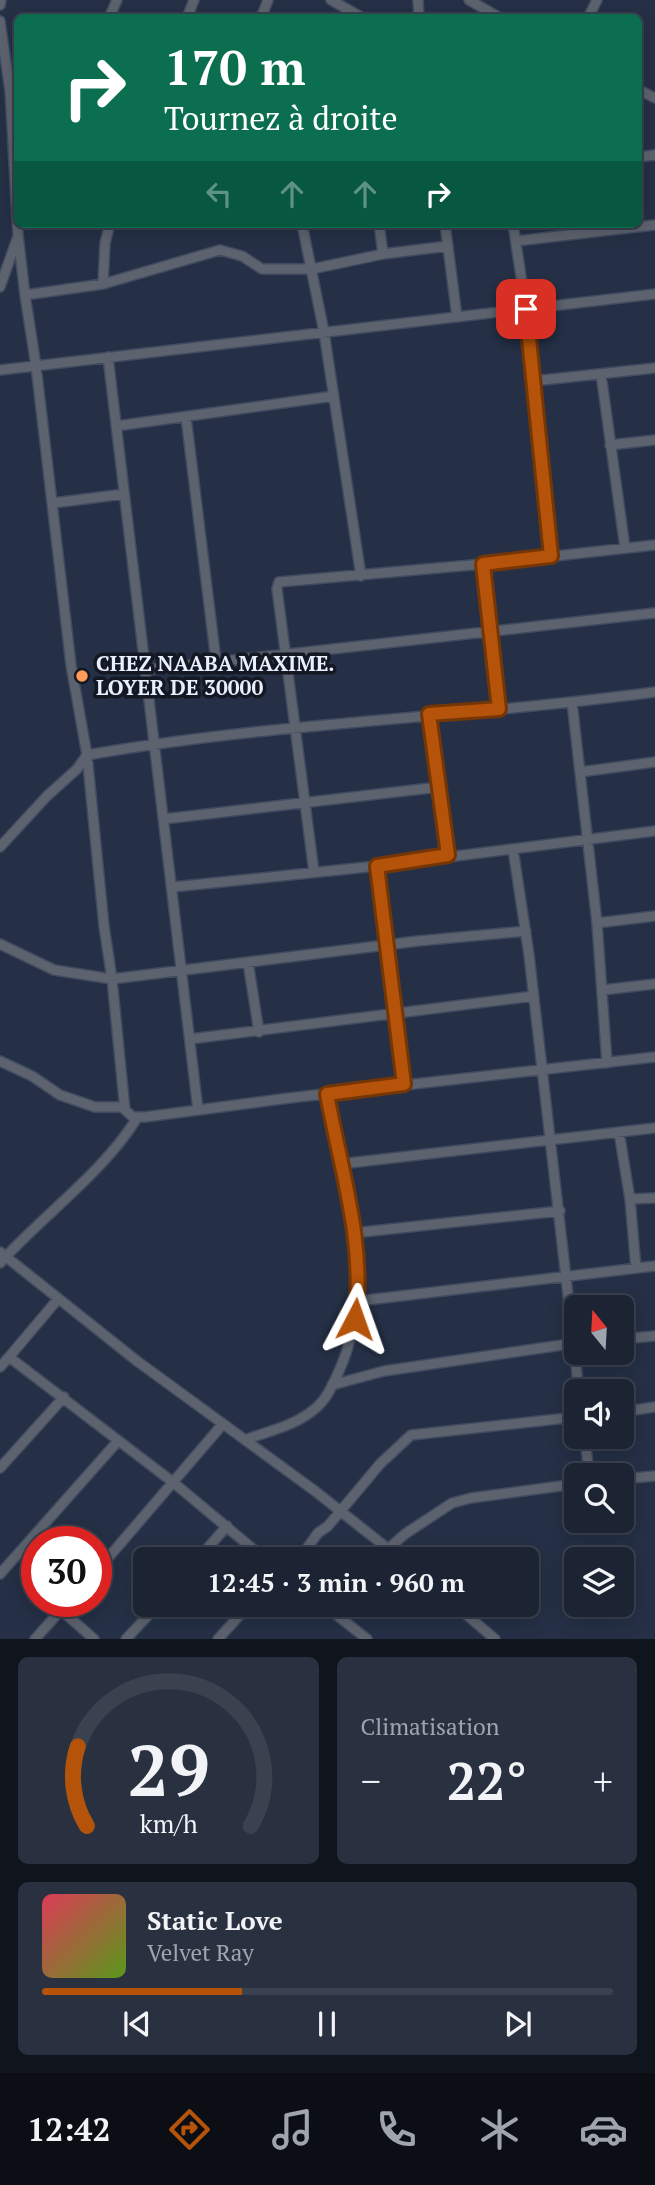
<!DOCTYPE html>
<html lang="fr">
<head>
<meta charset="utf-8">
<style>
	body { margin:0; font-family:"PT Serif",serif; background:#293040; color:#f1f3f6; height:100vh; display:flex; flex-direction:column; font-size:26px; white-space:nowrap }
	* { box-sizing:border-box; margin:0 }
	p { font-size:23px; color:#a0a4ac }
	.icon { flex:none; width:38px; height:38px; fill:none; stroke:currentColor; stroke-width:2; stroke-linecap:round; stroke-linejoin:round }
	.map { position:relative; height:1639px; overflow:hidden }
	.panel { display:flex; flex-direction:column; gap:18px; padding:18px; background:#0f141d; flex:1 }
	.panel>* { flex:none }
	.top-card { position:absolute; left:14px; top:14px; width:628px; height:214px; border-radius:10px; box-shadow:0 4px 18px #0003,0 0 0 2px #3a414f; background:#0b6e4f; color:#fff; overflow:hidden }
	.needle { width:46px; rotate:342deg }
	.fabs { position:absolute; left:564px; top:1295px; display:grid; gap:14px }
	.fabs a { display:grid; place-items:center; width:70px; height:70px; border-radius:10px; background:#1c2434; box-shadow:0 4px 18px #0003,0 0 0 2px #3a414f; font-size:35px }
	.speed { position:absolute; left:21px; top:1526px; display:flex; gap:14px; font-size:35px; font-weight:700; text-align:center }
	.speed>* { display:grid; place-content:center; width:91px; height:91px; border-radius:50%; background:#1c2434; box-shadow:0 4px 18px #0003,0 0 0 2px #3a414f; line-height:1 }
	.speed .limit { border:10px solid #d22; background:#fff; color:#111 }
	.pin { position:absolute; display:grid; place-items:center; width:60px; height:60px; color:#fff; margin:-30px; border-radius:14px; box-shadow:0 4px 10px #0006 }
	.me { position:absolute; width:77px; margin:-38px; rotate:4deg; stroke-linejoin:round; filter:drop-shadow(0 0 5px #0008) }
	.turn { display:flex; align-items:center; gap:24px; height:147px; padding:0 35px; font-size:32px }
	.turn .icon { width:91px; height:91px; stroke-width:2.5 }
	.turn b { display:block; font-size:49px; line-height:60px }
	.lanes { display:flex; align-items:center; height:66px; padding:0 35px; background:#0003; justify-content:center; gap:35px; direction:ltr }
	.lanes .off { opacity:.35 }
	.big { font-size:52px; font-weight:700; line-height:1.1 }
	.panel .tile { flex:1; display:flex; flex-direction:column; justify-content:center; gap:10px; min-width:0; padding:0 24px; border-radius:10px; background:#293040 }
	.panel .dial { align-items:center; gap:0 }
	.dial svg { height:182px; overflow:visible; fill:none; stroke:#3a414f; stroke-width:7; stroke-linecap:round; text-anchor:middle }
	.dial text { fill:#f1f3f6; stroke:none }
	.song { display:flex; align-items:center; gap:21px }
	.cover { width:84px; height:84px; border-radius:10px; background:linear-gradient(135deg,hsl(350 70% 55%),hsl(90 70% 35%)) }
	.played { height:7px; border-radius:4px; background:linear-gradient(90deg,#b45309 35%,#3a414f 35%) }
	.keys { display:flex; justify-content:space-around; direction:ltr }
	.heat { display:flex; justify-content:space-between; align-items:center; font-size:38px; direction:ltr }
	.panel .tiles { flex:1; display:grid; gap:18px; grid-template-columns:1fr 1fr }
	.tile:last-child { grid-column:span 2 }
	.trip { position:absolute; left:133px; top:1547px; width:406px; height:70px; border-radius:10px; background:#1c2434; box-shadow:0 4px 18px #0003,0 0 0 2px #3a414f; font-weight:700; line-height:70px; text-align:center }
	.dock { display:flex; height:112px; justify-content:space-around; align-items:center; background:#0b0e15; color:#a0a4ac }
	.dock .icon { width:49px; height:49px }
	.dock .selected { color:#b45309 }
	.dock b { font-size:32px; color:#f1f3f6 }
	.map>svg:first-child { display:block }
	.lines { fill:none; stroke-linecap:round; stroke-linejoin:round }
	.minor-casing { stroke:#404b60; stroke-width:12 }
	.minor { stroke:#5d636e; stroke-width:9 }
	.route-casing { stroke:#753606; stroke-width:18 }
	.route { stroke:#b45309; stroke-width:12 }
	.poi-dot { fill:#fe9c57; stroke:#131822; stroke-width:2.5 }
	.labels { text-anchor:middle; stroke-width:7; stroke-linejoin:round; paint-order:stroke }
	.poi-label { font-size:21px; font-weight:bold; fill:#e8effe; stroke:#131822; text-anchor:start }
</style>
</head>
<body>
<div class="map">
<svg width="655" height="1639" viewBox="0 0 655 1639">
	<rect width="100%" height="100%" fill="#253046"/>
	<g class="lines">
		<defs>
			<path id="minor" d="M 331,0 L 363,18
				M 418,0 L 419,18
				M 469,0 L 500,18
				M 0,5 L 1,0
				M 109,18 L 117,0
				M 187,18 L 194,0
				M 261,18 L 268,0
				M 588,18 L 597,0
				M 0,21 L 10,91 L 18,235 L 25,295 L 36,366 L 71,665 L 87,755 L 104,926 L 112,979 L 125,1110 L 133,1117 L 145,1117 L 289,1098 L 655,1057
				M 639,90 L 655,98
				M 639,157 L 655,155
				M 302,224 L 324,332 L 361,576
				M 379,224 L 383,254
				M 445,224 L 457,317
				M 513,224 L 526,309 L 551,556
				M 516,241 L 655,225
				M 103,284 L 105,243 L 110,224
				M 0,287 L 17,239
				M 25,295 L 103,284 L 220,250 L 242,256 L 262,269 L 312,269 L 383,254 L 448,246
				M 108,357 L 198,1110
				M 0,370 L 655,294
				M 601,374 L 625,548
				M 533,381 L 655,368
				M 186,417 L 216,661
				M 116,426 L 334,396
				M 610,445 L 655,440
				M 53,503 L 124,494
				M 483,564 L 499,709
				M 145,670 L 655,613
				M 572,702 L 597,923 L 607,1063
				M 429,714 L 448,855
				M 580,772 L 655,762
				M 164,819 L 439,787
				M 0,847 L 47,796 L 77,769 L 87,755 C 275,722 466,718 655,692
				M 513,849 L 529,955 L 579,1391
				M 377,866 L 404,1084
				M 314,872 L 277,589 L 279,582 L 483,564 L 655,545
				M 173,887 L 377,866 L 655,831
				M 597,923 L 655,916
				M 0,944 L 54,970 L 112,979 L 418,941 L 526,931
				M 248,962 L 259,1032
				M 602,990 L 655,984
				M 190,1039 L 534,996
				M 0,1061 L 32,1076 L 60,1095 L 95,1107 L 123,1107
				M 619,1132 L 630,1199 L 636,1268
				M 340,1164 L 655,1128
				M 630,1199 L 655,1198
				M 353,1233 L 560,1211
				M 0,1252 L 137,1361 L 315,1491 L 401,1559
				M 0,1263 C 43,1215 103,1173 137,1118
				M 358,1301 L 655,1266
				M 621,1339 L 655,1336
				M 9,1357 L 58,1299
				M 0,1367 L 9,1357 L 174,1483 L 265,1559
				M 332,1385 L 384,1371 L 576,1343
				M 621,1412 L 655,1407
				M 585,1437 L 589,1475
				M 245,1440 C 271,1430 296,1426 317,1407 C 328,1397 333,1384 339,1371 C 379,1283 343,1184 327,1094
				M 0,1468 L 64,1397
				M 621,1479 L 655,1476
				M 388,1549 L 405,1534 L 452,1503 L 471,1498 L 576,1484
				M 198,1559 L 227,1526
				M 299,1559 L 318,1533 L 328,1526 L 380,1464 L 411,1435 L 576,1417
				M 96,1572 L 222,1425
				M 0,1574 L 118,1441
				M 324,1605 L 367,1639
				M 455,1605 L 495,1639
				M 61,1610 L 94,1639
				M 35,1639 L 69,1601
				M 126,1639 L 158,1605
				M 218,1639 L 249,1605"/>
		</defs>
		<use href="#minor" class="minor-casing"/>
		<use href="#minor" class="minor"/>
	</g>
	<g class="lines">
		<defs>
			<path id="route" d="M 355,1319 C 366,1245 340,1167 327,1094 L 404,1084 L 377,866 L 448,855 L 429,714 L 499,709 L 483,564 L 551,556 L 526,309"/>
		</defs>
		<use href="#route" class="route-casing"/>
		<use href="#route" class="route"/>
	</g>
	<circle class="poi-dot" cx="82" cy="676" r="7"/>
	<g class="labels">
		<g class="poi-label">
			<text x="96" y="671">CHEZ NAABA MAXIME.<tspan x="96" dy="24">LOYER DE 30000</tspan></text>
		</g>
	</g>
</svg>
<div class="fabs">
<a><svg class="needle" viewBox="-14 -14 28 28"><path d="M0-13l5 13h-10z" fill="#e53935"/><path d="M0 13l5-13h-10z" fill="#a0a4ac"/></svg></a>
<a><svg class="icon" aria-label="sound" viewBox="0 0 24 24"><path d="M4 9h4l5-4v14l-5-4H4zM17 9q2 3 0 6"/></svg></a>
<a><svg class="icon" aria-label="search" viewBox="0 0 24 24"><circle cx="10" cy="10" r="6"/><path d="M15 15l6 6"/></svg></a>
<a><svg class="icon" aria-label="layers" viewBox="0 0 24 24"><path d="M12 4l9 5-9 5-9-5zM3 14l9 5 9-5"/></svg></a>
</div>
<div class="speed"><div class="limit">30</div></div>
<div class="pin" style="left:526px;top:309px;background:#d93025"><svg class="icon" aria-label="arrive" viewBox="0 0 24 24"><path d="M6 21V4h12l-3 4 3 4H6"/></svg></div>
<svg class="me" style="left:355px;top:1319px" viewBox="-20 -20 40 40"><path d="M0-17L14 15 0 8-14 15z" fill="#b45309" stroke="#fff" stroke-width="4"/></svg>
<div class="trip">12:45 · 3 min · 960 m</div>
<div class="top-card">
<div class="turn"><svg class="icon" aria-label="right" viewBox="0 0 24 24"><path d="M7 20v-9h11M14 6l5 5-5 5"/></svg><div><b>170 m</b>Tournez à droite</div></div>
<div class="lanes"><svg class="icon off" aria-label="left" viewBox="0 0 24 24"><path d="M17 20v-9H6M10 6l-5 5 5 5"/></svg><svg class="icon off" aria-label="ahead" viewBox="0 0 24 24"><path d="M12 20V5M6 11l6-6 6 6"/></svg><svg class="icon off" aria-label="ahead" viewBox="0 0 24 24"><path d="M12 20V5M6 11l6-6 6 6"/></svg><svg class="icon" aria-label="right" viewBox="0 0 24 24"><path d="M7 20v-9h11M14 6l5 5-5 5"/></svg></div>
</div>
</div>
<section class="panel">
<div class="tiles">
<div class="tile dial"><svg viewBox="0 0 100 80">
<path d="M14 69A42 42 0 1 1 86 69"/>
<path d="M14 69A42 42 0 0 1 10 34" stroke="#b45309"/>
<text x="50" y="56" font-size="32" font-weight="700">29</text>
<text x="50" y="72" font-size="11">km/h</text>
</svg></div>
<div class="tile"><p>Climatisation</p>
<div class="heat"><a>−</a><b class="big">22°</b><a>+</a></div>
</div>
<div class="tile">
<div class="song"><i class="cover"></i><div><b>Static Love</b><p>Velvet Ray</p></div></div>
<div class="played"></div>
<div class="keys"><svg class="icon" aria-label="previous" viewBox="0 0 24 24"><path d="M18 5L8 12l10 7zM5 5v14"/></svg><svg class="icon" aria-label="pause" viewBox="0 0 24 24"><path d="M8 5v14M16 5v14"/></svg><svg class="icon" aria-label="next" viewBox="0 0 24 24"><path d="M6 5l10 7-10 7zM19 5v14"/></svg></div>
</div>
</div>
</section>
<nav class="dock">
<b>12:42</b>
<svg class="icon selected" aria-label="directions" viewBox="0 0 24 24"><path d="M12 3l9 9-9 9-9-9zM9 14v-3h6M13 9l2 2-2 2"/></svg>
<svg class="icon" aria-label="music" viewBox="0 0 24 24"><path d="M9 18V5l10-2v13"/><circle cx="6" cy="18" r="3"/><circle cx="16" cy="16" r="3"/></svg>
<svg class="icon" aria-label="phone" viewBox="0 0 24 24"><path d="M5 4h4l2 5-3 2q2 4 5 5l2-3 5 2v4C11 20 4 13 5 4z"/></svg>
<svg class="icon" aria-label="climate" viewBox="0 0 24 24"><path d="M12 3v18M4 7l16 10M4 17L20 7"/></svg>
<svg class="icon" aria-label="car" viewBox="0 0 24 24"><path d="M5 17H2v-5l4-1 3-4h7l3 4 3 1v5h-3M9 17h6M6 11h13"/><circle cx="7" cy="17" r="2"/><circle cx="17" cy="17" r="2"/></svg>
</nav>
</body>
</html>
